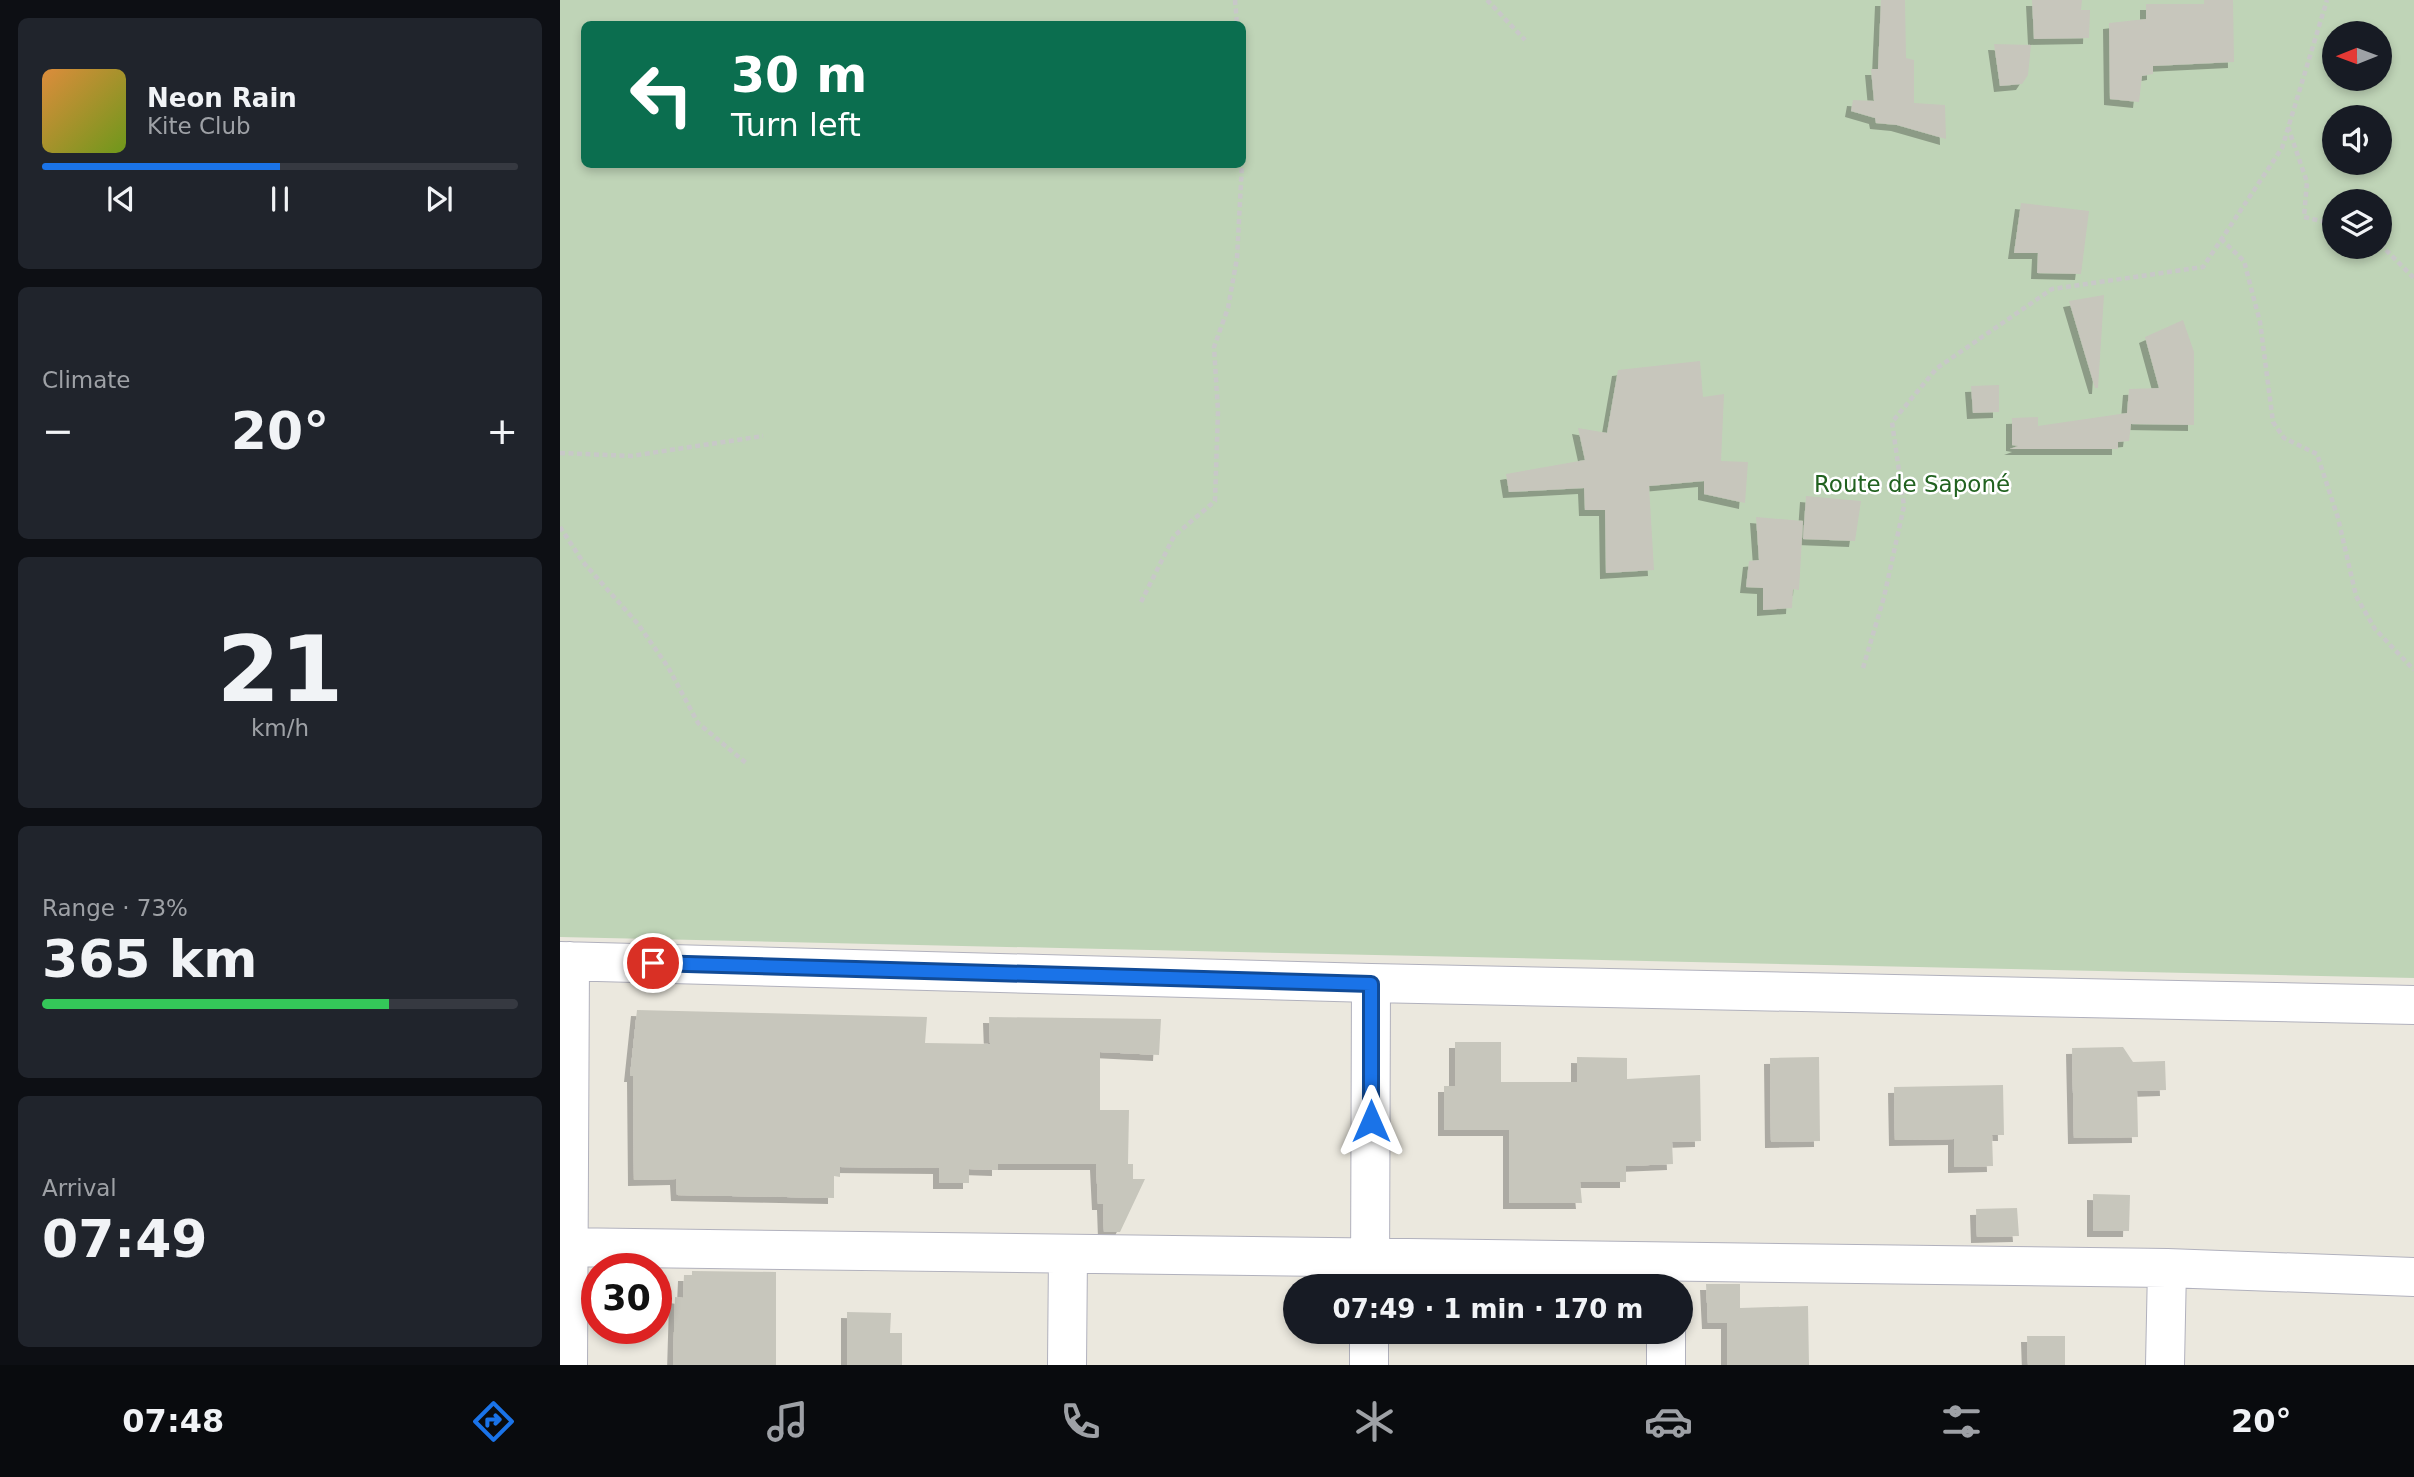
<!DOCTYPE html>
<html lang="en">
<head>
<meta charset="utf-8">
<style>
	body { margin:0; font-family:"DejaVu Sans",sans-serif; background:#20242c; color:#f1f3f6; height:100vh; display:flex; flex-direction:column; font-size:26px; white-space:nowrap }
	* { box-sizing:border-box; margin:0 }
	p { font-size:23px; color:#9ea1a6 }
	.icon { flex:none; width:38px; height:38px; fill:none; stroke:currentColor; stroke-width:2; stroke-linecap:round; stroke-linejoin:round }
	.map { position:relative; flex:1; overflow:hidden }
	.side { display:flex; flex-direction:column; gap:18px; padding:18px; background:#0d0f14; width:560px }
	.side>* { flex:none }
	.banner { position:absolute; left:21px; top:21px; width:665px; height:147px; border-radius:10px; box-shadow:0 4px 10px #0003; background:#0b6e4f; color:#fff; overflow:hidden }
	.needle { width:46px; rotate:269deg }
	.tools { position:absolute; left:1762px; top:21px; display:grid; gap:14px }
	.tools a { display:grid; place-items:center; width:70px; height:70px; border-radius:50%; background:#171b24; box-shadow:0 4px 10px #0003; font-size:35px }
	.speed { position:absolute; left:21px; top:1253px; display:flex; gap:14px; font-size:35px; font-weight:700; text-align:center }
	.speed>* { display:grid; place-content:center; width:91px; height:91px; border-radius:50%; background:#171b24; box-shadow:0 4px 10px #0003; line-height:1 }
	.speed .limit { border:10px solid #d22; background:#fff; color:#111 }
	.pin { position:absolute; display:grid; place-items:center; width:60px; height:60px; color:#fff; margin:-30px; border:4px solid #fff; border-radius:50%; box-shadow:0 2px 7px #0007 }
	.me { position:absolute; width:77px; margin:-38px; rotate:0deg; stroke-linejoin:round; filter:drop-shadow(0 0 5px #0008) }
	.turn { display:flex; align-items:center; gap:24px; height:147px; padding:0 35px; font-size:32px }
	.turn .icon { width:91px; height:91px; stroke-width:2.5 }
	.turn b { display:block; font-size:49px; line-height:60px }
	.big { font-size:52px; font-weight:700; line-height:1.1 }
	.side .widget { flex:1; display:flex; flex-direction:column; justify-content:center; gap:10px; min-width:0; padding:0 24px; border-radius:10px; background:#20242c }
	.side .dial { align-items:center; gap:0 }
	.dial b { font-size:91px; line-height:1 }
	.song { display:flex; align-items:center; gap:21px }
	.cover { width:84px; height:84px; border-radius:10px; background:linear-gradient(135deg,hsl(30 70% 55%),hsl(80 70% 35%)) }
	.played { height:7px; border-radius:4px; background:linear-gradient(90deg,#1a73e8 50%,#363941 50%) }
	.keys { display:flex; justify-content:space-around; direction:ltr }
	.heat { display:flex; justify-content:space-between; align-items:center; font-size:38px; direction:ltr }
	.charge { height:10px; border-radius:5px; background:linear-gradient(90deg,#34c759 73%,#363941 0) }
	.trip { position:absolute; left:723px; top:1274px; width:410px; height:70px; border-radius:35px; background:#171b24; box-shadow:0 4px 10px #0003; font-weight:700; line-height:70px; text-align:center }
	.tabs { display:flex; height:112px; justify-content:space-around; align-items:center; background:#090b0e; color:#9ea1a6 }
	.tabs .icon { width:49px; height:49px }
	.tabs .on { color:#1a73e8 }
	.tabs b { font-size:32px; color:#f1f3f6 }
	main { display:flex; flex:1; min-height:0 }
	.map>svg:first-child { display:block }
	.cemetery { fill:#bfd4b7; fill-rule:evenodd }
	.building { fill:#c7c6bc; filter:url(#shadow) }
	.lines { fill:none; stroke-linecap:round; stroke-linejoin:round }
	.minor-casing { stroke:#b1b1bd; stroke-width:40 }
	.path { stroke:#c8c8c8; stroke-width:4.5; stroke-dasharray:5 3.5; stroke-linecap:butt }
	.minor { stroke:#fff; stroke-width:38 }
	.route-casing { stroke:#114b97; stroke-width:18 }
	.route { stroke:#1a73e8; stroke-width:12 }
	.labels { text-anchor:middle; stroke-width:5; stroke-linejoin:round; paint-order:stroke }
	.park-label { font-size:23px; fill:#226220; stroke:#fff }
</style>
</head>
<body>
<main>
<section class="side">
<div class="widget">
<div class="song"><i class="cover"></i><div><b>Neon Rain</b><p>Kite Club</p></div></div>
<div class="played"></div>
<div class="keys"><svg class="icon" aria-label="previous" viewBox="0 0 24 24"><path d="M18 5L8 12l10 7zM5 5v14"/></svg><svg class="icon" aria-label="pause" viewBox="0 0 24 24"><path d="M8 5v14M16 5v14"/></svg><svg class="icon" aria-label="next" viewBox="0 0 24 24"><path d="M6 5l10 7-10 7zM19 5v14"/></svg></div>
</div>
<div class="widget"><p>Climate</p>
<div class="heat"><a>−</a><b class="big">20°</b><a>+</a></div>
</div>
<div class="widget dial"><b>21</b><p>km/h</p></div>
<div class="widget"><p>Range · 73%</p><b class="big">365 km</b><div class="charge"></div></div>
<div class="widget"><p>Arrival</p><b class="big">07:49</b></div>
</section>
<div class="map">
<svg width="1854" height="1365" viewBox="0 0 1854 1365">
	<defs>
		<filter id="shadow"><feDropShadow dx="-6" dy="6" stdDeviation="0" flood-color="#0004"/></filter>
	</defs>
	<rect width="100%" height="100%" fill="#ebe8de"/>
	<path class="cemetery" d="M 0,0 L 1854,0 L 1854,978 L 0,937 ZM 24,24 L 682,24 L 682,164 L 24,164 ZM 1774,33 L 1820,33 L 1820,79 L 1774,79 ZM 1774,117 L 1820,117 L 1820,163 L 1774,163 ZM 1774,201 L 1820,201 L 1820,247 L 1774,247 Z"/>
	<path class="building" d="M 1321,0 L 1345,0 L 1346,58 L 1354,60 L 1354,103 L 1385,105 L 1386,139 L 1337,125 L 1316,123 L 1315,118 L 1291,111 L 1293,100 L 1314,101 L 1311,69 L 1318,69 Z
		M 1472,0 L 1522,0 L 1521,10 L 1530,10 L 1529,38 L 1474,39 Z
		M 1644,0 L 1673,0 L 1674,62 L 1593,66 L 1593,74 L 1582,76 L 1579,102 L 1550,99 L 1549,23 L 1586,19 L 1586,4 L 1644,4 Z
		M 1434,44 L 1471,45 L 1468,75 L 1462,84 L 1440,86 Z
		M 1461,203 L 1529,211 L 1521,274 L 1477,273 L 1478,253 L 1454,253 Z
		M 1544,295 L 1538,388 L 1535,388 L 1509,301 Z
		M 1623,320 L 1634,352 L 1634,425 L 1571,424 L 1569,441 L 1558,442 L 1558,449 L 1450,449 L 1458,446 L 1452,445 L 1452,418 L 1478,417 L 1478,426 L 1567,413 L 1569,389 L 1599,388 L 1585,337 Z
		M 1140,361 L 1143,397 L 1164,394 L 1161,461 L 1188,462 L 1185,503 L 1144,494 L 1144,481 L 1089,486 L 1094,570 L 1046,573 L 1045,510 L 1025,510 L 1024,488 L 949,492 L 946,474 L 1025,460 L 1018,428 L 1047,433 L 1058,370 Z
		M 1439,385 L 1439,412 L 1413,413 L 1411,386 Z
		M 1246,496 L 1301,501 L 1295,541 L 1243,539 Z
		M 1196,517 L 1243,521 L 1239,590 L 1233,589 L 1232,608 L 1203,610 L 1203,588 L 1186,587 L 1189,561 L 1199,560 Z
		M 77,1010 L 367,1017 L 365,1043 L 430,1044 L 429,1017 L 601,1019 L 599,1055 L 540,1052 L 540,1110 L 569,1110 L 568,1164 L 573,1164 L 573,1179 L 585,1179 L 560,1232 L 544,1232 L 543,1204 L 538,1204 L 536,1164 L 438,1164 L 438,1170 L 409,1169 L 409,1183 L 379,1183 L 379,1168 L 280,1167 L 280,1177 L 274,1176 L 274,1198 L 117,1195 L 116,1179 L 74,1180 L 73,1076 L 70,1076 Z
		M 895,1042 L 941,1042 L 941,1082 L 1017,1082 L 1017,1057 L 1067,1058 L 1067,1079 L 1140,1075 L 1141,1141 L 1112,1142 L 1113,1164 L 1066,1166 L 1066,1182 L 1020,1182 L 1022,1203 L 949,1203 L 949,1130 L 884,1130 L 884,1086 L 895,1086 Z
		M 1563,1047 L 1573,1062 L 1605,1061 L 1606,1090 L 1577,1091 L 1578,1137 L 1514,1138 L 1512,1048 Z
		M 1259,1057 L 1260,1141 L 1211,1142 L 1210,1058 Z
		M 1443,1085 L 1444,1135 L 1432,1135 L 1433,1166 L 1394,1167 L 1394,1139 L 1335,1140 L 1334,1087 Z
		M 1533,1194 L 1570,1195 L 1569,1231 L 1533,1231 Z
		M 1457,1208 L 1459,1236 L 1417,1237 L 1416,1209 Z
		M 132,1271 L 216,1272 L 216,1365 L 113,1365 L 115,1297 L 123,1298 L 124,1275 L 132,1275 Z
		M 1146,1284 L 1180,1284 L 1180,1308 L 1248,1306 L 1249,1365 L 1167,1365 L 1167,1323 L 1148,1323 Z
		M 287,1312 L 331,1313 L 330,1333 L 342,1333 L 342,1365 L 287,1365 Z
		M 1467,1336 L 1505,1336 L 1505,1365 L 1468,1365 Z"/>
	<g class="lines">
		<defs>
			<path id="minor" d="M 0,961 L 811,983 L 1854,1005
				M 0,1247 L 1607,1268 L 1854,1277
				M 810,1286 L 811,983
				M 8,1365 L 10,961
				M 507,1365 L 508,1254
				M 809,1365 L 809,1332
				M 1106,1365 L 1106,1332
				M 1605,1365 L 1607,1268"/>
		</defs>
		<use href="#minor" class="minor-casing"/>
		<path class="path" d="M 675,0 L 677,24
			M 927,0 L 965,40
			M 682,117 L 682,158
			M 1728,127 L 1747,182 L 1744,217 L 1774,224
			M 1661,239 L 1684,261 L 1700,322 L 1713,422 L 1724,438 L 1757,454 L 1778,518 L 1796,596 L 1815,629 L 1854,670
			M 1820,244 L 1854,278
			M 0,453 L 71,456 L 203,436
			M 0,527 L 23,562 L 78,624 L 108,667 L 138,723 L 186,763
			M 581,602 L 614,536 L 655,501 L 658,411 L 654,347 L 668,308 L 677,258 L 682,164
			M 1303,668 L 1324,597 L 1344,506 L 1332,422 L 1377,368 L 1492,289 L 1643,267 L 1722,148 L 1767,0"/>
		<use href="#minor" class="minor"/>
	</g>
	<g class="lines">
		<defs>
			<path id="route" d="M 93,963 L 811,984 L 811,1121"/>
		</defs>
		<use href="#route" class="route-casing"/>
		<use href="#route" class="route"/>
	</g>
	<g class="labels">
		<g class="park-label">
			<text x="1352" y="492">Route de Saponé</text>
		</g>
	</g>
</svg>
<div class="tools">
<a><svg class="needle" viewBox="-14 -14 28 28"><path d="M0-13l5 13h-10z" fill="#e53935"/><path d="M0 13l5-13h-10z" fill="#9ea1a6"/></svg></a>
<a><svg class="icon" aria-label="sound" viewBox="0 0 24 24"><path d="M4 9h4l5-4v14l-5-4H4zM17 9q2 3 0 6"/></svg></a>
<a><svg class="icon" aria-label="layers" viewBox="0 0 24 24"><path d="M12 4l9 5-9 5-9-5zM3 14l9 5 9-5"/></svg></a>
</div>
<div class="speed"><div class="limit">30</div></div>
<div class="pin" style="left:93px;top:963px;background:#d93025"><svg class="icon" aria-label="arrive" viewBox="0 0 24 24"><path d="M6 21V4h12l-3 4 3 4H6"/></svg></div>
<svg class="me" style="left:811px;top:1121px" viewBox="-20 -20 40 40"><path d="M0-17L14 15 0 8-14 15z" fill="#1a73e8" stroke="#fff" stroke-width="4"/></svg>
<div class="trip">07:49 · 1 min · 170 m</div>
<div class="banner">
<div class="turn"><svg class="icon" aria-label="left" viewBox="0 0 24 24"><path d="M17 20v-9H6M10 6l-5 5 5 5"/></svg><div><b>30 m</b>Turn left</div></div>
</div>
</div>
</main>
<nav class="tabs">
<b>07:48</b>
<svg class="icon on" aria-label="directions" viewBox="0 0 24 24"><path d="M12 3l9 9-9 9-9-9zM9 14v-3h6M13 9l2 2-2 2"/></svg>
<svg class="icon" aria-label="music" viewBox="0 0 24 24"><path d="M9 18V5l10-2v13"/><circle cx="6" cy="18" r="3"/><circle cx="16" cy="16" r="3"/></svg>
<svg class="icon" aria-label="phone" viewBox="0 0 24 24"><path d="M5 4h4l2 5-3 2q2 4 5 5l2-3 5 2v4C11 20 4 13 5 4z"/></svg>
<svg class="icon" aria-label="climate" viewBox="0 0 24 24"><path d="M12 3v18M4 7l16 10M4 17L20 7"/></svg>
<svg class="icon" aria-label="car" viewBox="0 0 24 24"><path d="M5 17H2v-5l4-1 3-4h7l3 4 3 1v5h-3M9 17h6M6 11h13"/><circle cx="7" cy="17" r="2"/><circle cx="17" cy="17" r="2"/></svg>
<svg class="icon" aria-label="filters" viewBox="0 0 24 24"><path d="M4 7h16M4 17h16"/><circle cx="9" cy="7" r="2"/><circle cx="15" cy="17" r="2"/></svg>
<b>20°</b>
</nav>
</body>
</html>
